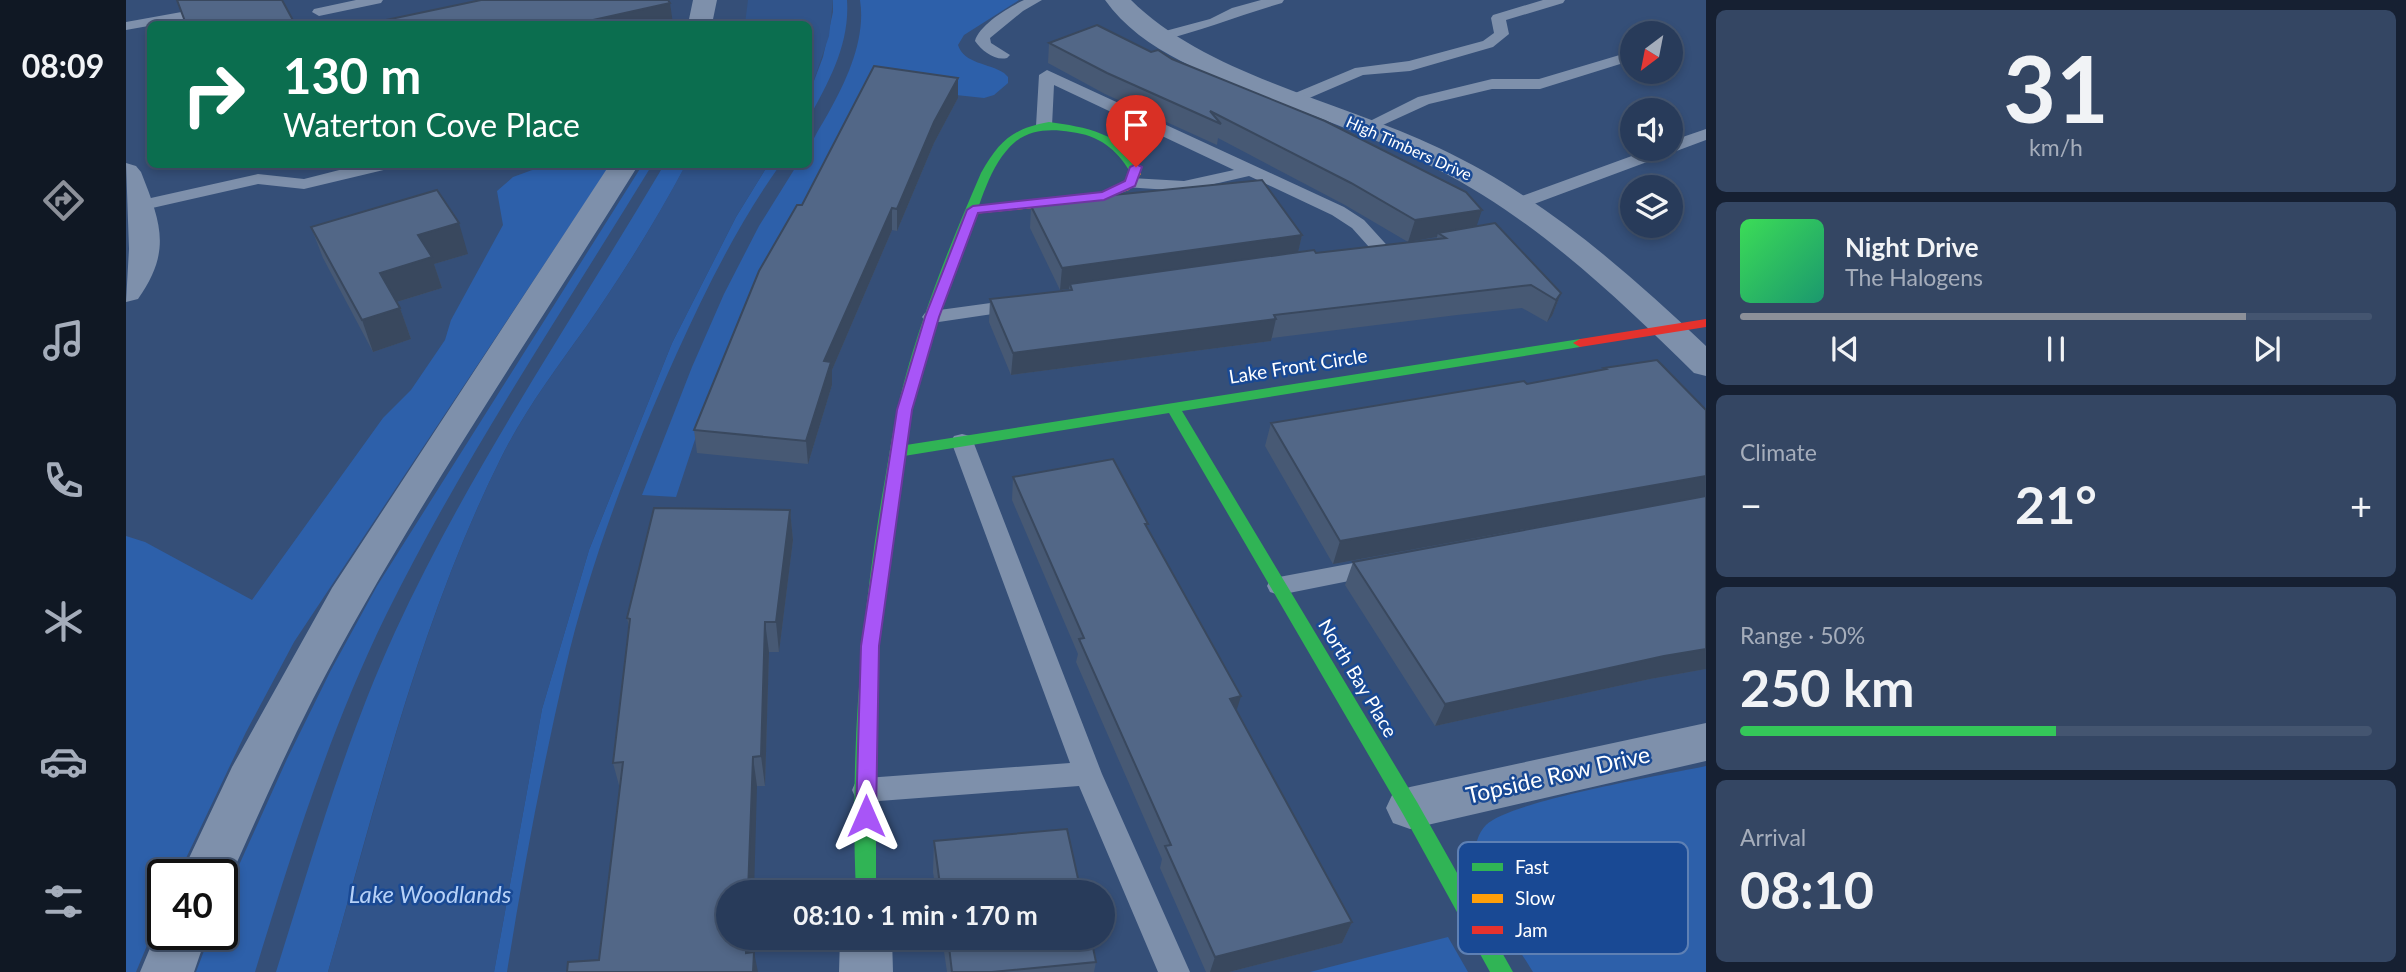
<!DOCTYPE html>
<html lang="en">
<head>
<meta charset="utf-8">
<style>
	body { margin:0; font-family:Lato,sans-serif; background:#344663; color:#f1f3f6; height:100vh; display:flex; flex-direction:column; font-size:26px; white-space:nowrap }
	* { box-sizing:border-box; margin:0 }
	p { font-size:23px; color:#a5adbb }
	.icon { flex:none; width:38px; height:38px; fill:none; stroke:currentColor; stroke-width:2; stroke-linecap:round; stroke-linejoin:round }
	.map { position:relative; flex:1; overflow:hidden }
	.panel { display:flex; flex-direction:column; gap:10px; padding:10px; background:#162032; width:700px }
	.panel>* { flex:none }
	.banner { position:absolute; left:21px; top:21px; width:665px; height:147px; border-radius:10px; box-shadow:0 4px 10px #0003,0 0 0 2px #445570; background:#0b6e4f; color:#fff; overflow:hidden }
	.needle { width:46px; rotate:212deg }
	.tools { position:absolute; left:1494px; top:21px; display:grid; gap:14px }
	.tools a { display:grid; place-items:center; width:63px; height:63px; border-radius:50%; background:#283b5a; box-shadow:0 4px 10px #0003,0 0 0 2px #445570; font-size:35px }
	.speed { position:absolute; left:21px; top:859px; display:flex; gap:14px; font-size:35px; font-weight:700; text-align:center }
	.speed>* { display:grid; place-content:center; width:91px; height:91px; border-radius:50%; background:#283b5a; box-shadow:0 4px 10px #0003,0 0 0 2px #445570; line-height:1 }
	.speed .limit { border:4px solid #111; border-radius:10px; background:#fff; color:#111 }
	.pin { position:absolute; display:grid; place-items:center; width:60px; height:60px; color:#fff; margin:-72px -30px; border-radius:50% 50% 50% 0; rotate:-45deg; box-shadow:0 0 7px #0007 }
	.pin .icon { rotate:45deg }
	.me { position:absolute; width:77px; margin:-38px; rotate:0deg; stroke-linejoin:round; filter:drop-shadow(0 0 5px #0008) }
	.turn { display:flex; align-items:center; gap:24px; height:147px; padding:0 21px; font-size:32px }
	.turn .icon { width:91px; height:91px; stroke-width:2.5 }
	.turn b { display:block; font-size:49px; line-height:60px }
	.big { font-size:52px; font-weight:700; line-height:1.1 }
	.panel .card { flex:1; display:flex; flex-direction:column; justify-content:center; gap:10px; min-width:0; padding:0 24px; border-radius:10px; background:#344663 }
	.panel .dial { align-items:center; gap:0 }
	.dial b { font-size:91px; line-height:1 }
	.song { display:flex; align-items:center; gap:21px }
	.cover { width:84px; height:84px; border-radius:10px; background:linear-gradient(135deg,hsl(130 70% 55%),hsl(160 70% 35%)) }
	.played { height:7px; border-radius:4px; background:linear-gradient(90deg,#8c9099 80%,#445570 80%) }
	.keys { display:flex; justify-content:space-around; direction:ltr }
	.heat { display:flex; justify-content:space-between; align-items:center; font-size:38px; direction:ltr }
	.charge { height:10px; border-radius:5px; background:linear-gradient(90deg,#34c759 50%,#445570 0) }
	.trip { position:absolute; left:590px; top:880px; width:399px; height:70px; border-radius:35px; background:#283b5a; box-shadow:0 4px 10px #0003,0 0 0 2px #445570; font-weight:700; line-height:70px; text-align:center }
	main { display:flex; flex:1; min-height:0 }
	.tab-bar { display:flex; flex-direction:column; width:126px; justify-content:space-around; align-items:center; background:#101824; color:#a5adbb }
	.tab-bar .icon { width:49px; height:49px }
	.tab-bar .current { color:#8c9099 }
	.tab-bar b { font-size:32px; color:#f1f3f6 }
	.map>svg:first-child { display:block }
	.green { fill:#2d60aa }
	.water { fill:#31548a }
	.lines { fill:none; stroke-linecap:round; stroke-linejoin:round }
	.lane { fill:#7e90ab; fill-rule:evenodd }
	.street { fill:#7e90ab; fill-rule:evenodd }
	.fast { fill:#30b455; fill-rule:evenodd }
	.slow { fill:#ff9f0a; fill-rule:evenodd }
	.jam { fill:#e5322d; fill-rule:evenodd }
	.wall { fill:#475974 }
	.shaded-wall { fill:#39485e }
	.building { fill:#526787; stroke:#39485e; stroke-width:2 }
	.route { fill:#a855f7; stroke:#6d37a1; stroke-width:2 }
	.labels { text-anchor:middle; stroke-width:5; stroke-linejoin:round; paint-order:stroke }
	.far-street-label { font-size:16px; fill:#fff; stroke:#194994 }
	.street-label { font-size:19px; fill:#fff; stroke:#194994 }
	.near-street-label { font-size:23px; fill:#fff; stroke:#194994 }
	.near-water-label { font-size:24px; font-style:italic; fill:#b6d1f7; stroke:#194994 }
	.key { fill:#194994; stroke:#5e80b4; stroke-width:2 }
	.key-label { font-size:19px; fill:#fff }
</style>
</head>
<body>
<main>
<nav class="tab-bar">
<b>08:09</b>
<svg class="icon current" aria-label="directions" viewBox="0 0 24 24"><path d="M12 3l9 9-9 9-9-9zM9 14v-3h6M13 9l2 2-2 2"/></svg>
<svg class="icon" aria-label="music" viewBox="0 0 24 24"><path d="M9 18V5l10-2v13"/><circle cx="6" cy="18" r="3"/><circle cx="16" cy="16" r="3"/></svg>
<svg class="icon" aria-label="phone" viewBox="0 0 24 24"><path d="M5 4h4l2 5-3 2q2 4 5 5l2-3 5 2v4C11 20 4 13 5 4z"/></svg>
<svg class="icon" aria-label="climate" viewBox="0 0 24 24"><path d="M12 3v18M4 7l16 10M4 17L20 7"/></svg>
<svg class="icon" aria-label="car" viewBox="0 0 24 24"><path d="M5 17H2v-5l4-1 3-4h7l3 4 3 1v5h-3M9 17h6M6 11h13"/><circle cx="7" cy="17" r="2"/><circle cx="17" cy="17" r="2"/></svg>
<svg class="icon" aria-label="filters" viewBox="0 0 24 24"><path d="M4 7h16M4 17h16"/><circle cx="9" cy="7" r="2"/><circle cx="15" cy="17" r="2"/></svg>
</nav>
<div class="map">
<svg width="1580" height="972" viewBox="0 0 1580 972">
	<rect width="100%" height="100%" fill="#354f78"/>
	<path class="green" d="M 707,0 L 721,0 C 724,44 703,81 683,118 L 683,94 L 697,57 L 707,12 Z
		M 734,0 L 893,0 L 838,35 L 832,45 C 838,64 863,63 878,73 L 882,77 L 882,83 L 868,95 L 858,98 L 746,86 L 587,385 L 550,497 L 516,495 L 566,367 L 598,294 L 633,226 L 671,165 L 682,164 C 683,140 693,131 704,110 C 722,78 740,37 734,0 Z
		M 517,164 L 526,165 C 435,314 337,459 260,615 C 204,730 166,851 129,972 L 70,972 L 84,935 L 96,934 L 96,904 L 100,894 L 161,759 L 205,670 L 251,586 Z
		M 412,165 L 484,165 L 168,642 L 120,732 L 52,875 L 37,875 L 37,907 L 10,972 L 0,972 L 0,536 L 19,542 L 126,600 L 257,418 L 285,390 L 319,340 L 325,320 L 377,225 L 371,191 L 387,177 L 409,169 Z
		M 538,165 L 560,165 C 530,221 496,275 460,327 C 429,370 397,413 374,460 C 294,621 251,800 202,972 L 150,972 C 186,858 219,741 269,632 C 344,469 447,319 538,165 Z
		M 642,165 L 654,165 C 612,224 580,289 550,355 C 506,453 463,565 439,670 C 416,770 397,870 381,972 L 368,972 L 416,709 L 463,550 L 546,343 L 610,217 Z
		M 1580,766 L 1580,972 L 1407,972 C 1391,945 1356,899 1350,870 C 1347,855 1349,836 1360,825 C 1384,801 1538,775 1580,766 Z
		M 1322,937 L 1342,972 L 1184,972 Z"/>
	<path class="water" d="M 622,0 L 707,0 L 703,36 L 683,94 L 682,24 L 619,24 Z
		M 560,164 L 642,165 L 610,217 L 546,343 L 463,550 L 416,709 L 368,972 L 202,972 C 252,800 294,621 374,460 C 397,413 429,370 460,327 C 496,275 530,221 560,164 Z"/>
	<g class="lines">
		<path class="lane" d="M 122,0 L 153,0 L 146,4 L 0,30 L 0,22 Z
			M 230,0 L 257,0 L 255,3 L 193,16 L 186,12 L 188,9 Z
			M 898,0 L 916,0 L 897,11 L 864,38 L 865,43 L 884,55 L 881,58 C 869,61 856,51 849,41 C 853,25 883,7 898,0 Z
			M 1135,0 L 1158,0 L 1156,3 C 1114,15 1075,31 1033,41 L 1026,37 L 1028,34 L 1084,19 L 1106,8 Z
			M 1417,0 L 1439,0 L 1437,3 L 1380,20 L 1383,34 L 1367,47 L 1284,71 L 1237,75 L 1174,102 L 1168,104 L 1160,99 L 1162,96 L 1229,68 L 1283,61 L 1357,41 L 1368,33 L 1365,18 L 1367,15 Z
			M 1507,51 L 1507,60 L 1414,89 L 1366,89 L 1303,104 L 1246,130 L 1234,130 L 1232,127 L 1292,97 L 1366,79 L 1413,79 Z
			M 921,70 L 1218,207 L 1238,220 L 1268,253 L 1266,257 L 1252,257 L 1226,228 L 1206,215 L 1123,176 L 1058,191 L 999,187 L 996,183 L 1005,178 L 1058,181 L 1108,170 L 928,85 L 926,126 L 924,129 L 912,129 L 910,126 L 913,75 Z
			M 1580,129 L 1580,140 L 1397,208 L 1385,208 L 1382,204 L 1385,200 L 1525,149 L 1545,149 L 1545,141 Z
			M 237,164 L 268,164 L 266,168 L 178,189 L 132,184 L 13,211 L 4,206 L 7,202 L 132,174 L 178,179 Z
			M 893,299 L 900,301 L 903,305 L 900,309 L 806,323 L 799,321 L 796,317 L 799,313 L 806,311 Z
			M 836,434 L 844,436 L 847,441 L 976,774 L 1064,972 L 1032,972 L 953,786 L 740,802 L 730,799 L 726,790 L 730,781 L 740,778 L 944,763 L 825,441 L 828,436 Z
			M 1254,558 L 1263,561 L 1266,567 L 1263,573 L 1153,595 L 1144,592 L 1141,586 L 1144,580 L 1153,577 Z"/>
		<path class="street" d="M 567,0 L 591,0 L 586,24 L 562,24 Z
			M 979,0 L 1005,0 C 1080,75 1217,102 1313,148 C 1415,196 1499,269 1580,346 L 1580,376 L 1568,373 C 1490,296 1410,220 1311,169 C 1260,142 1204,123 1150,101 C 1092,78 1017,54 979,0 Z
			M 0,163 L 10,166 L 15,172 C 35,223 46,251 12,299 L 0,302 L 3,249 Z
			M 484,164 L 513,164 C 403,341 283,514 187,699 C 155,762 127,827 98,891 L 96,875 L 55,875 L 106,767 L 206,588 Z
			M 1580,723 L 1580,761 L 1284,829 L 1267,823 L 1260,808 L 1267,793 L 1284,787 Z
			M 37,917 L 37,934 L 81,934 L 68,972 L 14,972 Z
			M 714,938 L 766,938 L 767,972 L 713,972 Z"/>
		<path class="fast" d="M 923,122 C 959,127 997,133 1014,169 L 1012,172 L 1004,172 C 991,149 972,135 945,132 C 925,129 906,129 889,142 C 863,164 854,206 842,237 C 816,305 791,373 780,445 L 1454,339 L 1461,343 L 1454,347 L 1056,411 L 1291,802 L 1387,972 L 1364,972 L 1277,814 L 1043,413 L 778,456 L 759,586 L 750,686 L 750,892 L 730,892 C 724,759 734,628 756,496 C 763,458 768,419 778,382 C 797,311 826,240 855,173 C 874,140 886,129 923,122 Z"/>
		<path class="slow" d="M 1008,165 L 1012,166 L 1015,174 L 1003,190 L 969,202 L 847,214 L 841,210 L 847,206 C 879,203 971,200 994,185 C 1001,180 1002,173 1004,166 Z"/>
		<path class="jam" d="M 1580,319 L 1580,327 L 1454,347 L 1447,343 L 1454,339 Z"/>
	</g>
	<path class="wall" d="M 923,43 L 1025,52 L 1046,59 L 1351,226 L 1435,293 L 1426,316 L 1421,322 L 1396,308 L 1331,315 L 1146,338 L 1145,341 L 885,375 L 863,322 L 864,299 L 943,290 L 943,289 L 934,290 L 904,228 L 905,206 L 1176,235 L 1172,252 L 1190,253 L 1310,239 L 1311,237 L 1282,242 L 1219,205 L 1092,138 L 1091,145 L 979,94 L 922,63 Z
		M 832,98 L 808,143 L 771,231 L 766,230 L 706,370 L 706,385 L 682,464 L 571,453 L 568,430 L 676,205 Z
		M 185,227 L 342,254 L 308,264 L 316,288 L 271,302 L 274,308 L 285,339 L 247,352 L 197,258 Z
		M 1478,368 L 1580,410 L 1580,669 L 1524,679 L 1309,726 L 1219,585 L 1227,562 L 1540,504 L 1207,564 L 1139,446 L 1145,423 L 1401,384 L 1477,370 Z
		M 887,477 L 1021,529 L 1111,711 L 1226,922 L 1216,943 L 1103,972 L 1080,972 L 1034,868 L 1036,859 L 950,662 L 952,654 L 886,500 Z
		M 664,510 L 667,540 L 653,652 L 643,652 L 639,786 L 631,786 L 473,960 L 494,789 L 487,763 L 503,627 L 501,618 Z
		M 808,841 L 955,892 L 810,892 L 807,872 Z
		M 816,938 L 965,938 L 970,962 L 968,972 L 821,972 Z"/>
	<path class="shaded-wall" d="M 544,3 L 547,24 L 449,24 Z
		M 832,78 L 832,98 L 808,143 L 771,231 L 771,209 L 808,122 Z
		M 766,208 L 766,230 L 706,370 L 706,385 L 682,464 L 680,441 L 698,361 Z
		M 1356,210 L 1349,231 L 1312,233 L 1311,237 L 1282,242 L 1289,220 Z
		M 333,223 L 342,254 L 308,264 L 316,288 L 264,304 L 254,273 L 292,235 Z
		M 1176,235 L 1171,257 L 944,284 L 943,289 L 934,290 L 936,268 Z
		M 1435,293 L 1426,316 L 1421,322 L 1430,300 Z
		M 274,308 L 285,339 L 247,352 L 236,320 Z
		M 1150,319 L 1145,341 L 885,375 L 887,353 Z
		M 1580,476 L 1580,496 L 1207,564 L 1214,541 Z
		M 664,510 L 667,540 L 653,652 L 650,622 Z
		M 639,622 L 643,652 L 639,786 L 635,756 Z
		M 1580,649 L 1580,669 L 1524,679 L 1309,726 L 1319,704 L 1538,656 Z
		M 1115,696 L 1108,719 L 1104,699 Z
		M 627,757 L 631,786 L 628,892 L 622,892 Z
		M 1226,922 L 1216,943 L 1103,972 L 1084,972 L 1089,957 Z
		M 620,938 L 626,938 L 625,972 L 620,953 Z
		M 628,952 L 632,972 L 627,972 Z"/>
	<path class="building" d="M 51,0 L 156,0 L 169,24 L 60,24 Z
		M 355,0 L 542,0 L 544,3 L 449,24 L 241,24 Z
		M 971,25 L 1025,52 L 1032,50 L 1046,59 L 1199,121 L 1340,192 L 1356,210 L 1289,220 L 1225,183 L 1084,111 L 1095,124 L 981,73 L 923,43 Z
		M 748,66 L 832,78 L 808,122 L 771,209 L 766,208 L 698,361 L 705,362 L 680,441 L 568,430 L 633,271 L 671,205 L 676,205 Z
		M 1136,180 L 1176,235 L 936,268 L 905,206 L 987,195 Z
		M 311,190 L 333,223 L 292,235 L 306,257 L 254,273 L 274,308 L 236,320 L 185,227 Z
		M 1369,223 L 1435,293 L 1430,300 L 1405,285 L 1148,315 L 1150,319 L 887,353 L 864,299 L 946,290 L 944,284 L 1188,250 L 1190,253 L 1320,238 L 1312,233 Z
		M 1531,360 L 1580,410 L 1580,476 L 1214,541 L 1145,423 L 1398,381 L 1401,384 L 1480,369 L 1478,368 Z
		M 987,459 L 1022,524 L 1019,524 L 1115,696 L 1104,699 L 1226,922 L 1089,957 L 1039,846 L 1045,845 L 953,639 L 958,638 L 887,477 Z
		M 1580,496 L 1580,649 L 1538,656 L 1319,704 L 1227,562 Z
		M 528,508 L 664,510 L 650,622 L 639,622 L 635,756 L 627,757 L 622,892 L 602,892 L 602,938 L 620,938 L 620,953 L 628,952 L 627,972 L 441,972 L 442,962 L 473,960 L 497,762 L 487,763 L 504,619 L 501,618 Z
		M 941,829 L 955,892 L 815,892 L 808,841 Z
		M 822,938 L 965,938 L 970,962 L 866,972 L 826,972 Z"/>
	<path class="route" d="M 1010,164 L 1016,167 L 1009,186 L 978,200 L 852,213 L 813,317 L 786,410 L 753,646 L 750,816 L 747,822 L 740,824 L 733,822 L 730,816 L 735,646 L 771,410 L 799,317 L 841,210 L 847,206 L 976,192 L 999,181 L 1004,167 Z"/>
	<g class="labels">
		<g class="far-street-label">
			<text transform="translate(1283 148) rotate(24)" y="6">High Timbers Drive</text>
		</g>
		<g class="street-label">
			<text transform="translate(1172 366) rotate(-9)" y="7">Lake Front Circle</text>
			<text transform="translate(1232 678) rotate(59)" y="7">North Bay Place</text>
		</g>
		<g class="near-street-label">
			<text transform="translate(1432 775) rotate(-13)" y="8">Topside Row Drive</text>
		</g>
		<g class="near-water-label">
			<text x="304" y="903">Lake Woodlands</text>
		</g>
	</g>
	<rect x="1332" y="842" width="230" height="112" rx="10" class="key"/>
	<rect x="1346" y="863" width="31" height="8" fill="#30b455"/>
	<rect x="1346" y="894" width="31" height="9" fill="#ff9f0a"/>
	<rect x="1346" y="926" width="31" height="8" fill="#e5322d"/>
	<g class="key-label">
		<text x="1389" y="874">Fast</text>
		<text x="1389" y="905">Slow</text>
		<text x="1389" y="937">Jam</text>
	</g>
</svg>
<div class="tools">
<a><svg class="needle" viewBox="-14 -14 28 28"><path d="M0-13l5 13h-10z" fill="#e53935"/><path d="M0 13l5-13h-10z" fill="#a5adbb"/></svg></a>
<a><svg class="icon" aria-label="sound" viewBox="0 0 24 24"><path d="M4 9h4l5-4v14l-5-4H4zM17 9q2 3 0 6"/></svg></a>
<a><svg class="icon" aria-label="layers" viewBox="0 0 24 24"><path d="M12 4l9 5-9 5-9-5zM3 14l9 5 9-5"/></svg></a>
</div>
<div class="speed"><div class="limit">40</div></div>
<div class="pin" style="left:1010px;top:167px;background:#d93025"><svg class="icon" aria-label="arrive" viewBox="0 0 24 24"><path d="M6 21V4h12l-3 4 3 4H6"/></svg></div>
<svg class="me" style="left:740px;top:816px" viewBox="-20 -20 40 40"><path d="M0-17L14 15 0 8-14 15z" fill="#a855f7" stroke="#fff" stroke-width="4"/></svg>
<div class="trip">08:10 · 1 min · 170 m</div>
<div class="banner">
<div class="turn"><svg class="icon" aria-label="right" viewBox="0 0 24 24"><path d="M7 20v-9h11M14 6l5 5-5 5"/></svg><div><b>130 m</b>Waterton Cove Place</div></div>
</div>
</div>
<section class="panel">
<div class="card dial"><b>31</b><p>km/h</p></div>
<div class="card">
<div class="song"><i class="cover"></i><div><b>Night Drive</b><p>The Halogens</p></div></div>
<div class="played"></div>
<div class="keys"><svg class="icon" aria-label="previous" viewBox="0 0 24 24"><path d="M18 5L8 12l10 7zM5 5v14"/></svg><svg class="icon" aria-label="pause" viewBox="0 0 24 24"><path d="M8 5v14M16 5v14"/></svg><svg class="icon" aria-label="next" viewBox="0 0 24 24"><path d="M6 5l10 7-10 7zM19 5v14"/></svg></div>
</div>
<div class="card"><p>Climate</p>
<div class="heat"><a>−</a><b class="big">21°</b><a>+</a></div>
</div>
<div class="card"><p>Range · 50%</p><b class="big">250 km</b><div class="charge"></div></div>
<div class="card"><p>Arrival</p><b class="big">08:10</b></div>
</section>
</main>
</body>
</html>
